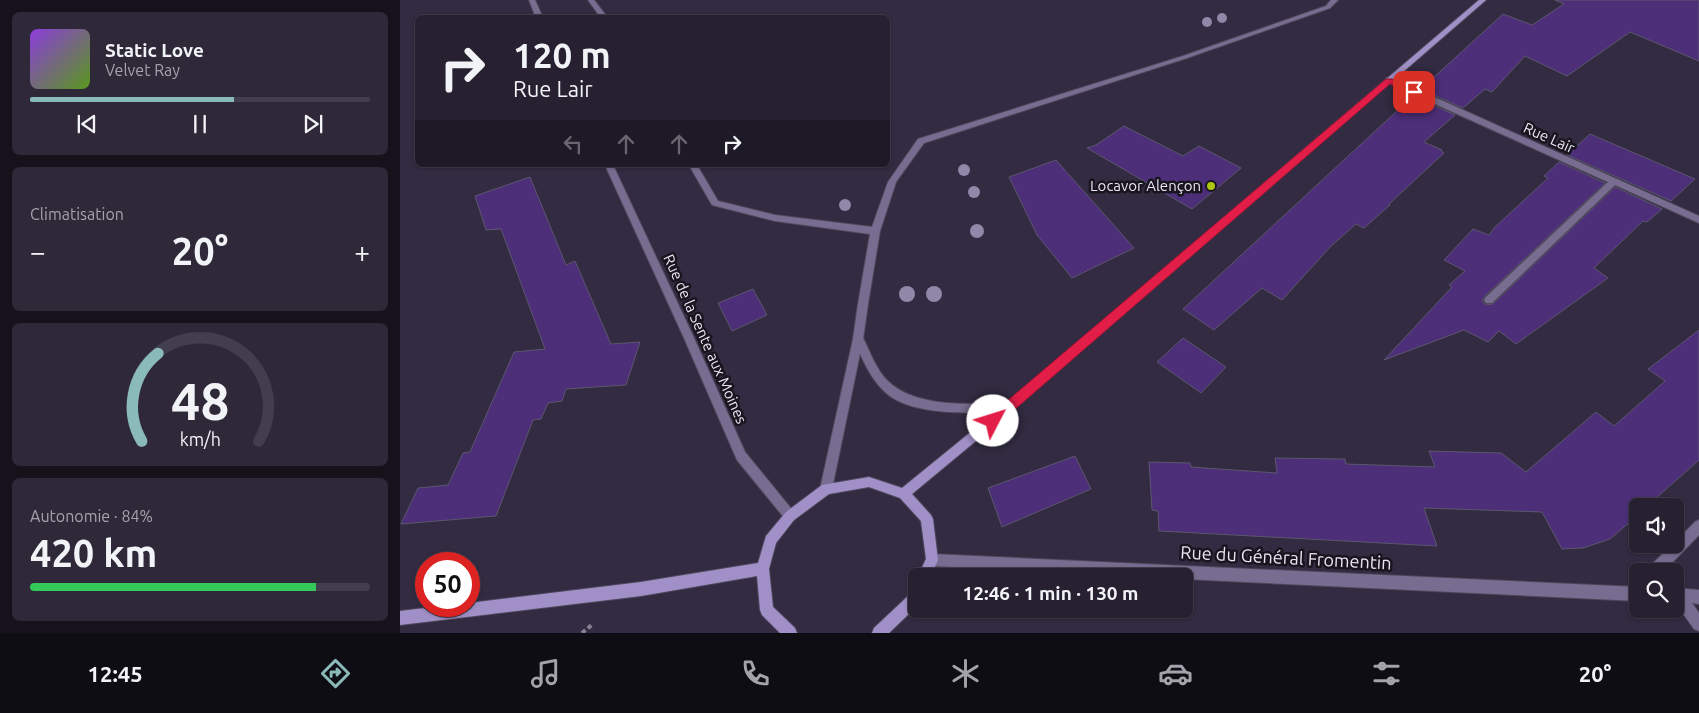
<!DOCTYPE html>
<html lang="fr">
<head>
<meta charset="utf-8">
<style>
	body { margin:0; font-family:Ubuntu,sans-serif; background:#2e2839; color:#f1f3f6; height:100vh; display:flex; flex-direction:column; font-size:19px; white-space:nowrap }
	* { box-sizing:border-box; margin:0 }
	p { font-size:16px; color:#a4a3ab }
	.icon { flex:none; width:28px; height:28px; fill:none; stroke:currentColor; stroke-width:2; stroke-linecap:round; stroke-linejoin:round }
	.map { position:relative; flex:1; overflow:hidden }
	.drawer { display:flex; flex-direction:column; gap:12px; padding:12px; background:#15121b; width:400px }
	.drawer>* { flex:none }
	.hud { position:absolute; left:15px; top:15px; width:475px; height:152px; border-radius:8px; box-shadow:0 1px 4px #0004,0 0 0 1px #423e4d; background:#262031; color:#f1f3f6; overflow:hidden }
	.fabs { position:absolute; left:1229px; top:498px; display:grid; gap:10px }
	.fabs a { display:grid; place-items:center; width:55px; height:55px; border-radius:8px; background:#262031; box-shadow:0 1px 4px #0004,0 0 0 1px #423e4d; font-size:25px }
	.speed { position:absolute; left:15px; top:552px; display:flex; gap:10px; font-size:25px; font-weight:700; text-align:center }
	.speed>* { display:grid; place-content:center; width:65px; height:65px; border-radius:50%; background:#262031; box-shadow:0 1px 4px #0004,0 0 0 1px #423e4d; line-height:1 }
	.speed .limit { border:8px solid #d22; background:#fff; color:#111 }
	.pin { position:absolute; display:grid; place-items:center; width:42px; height:42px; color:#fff; margin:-21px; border-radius:10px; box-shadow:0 2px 8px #0006 }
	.me { position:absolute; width:55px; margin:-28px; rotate:50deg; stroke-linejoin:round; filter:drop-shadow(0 0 4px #0008) }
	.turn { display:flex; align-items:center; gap:18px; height:105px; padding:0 15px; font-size:22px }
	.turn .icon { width:65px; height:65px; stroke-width:2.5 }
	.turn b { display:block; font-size:35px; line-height:42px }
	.lanes { display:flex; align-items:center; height:48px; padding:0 15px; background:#0003; justify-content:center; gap:25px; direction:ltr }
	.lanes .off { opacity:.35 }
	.big { font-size:38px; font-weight:700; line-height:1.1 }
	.drawer .card { flex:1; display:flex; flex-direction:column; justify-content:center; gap:8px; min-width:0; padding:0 18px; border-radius:8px; background:#2e2839 }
	.drawer .dial { align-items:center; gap:0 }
	.dial svg { height:130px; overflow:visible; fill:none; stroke:#423e4d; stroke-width:7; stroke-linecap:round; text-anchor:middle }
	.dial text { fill:#f1f3f6; stroke:none }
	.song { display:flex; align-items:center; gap:15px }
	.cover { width:60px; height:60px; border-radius:8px; background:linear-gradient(135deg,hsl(270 70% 55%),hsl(90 70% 35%)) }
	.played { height:5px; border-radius:2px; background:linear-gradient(90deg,#8bbbb9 60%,#423e4d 60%) }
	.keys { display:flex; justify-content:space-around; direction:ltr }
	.heat { display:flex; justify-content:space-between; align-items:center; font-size:28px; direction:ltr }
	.charge { height:8px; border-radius:4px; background:linear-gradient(90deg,#34c759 84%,#423e4d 0) }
	.trip { position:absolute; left:508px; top:568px; width:285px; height:50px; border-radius:8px; background:#262031; box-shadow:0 1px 4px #0004,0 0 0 1px #423e4d; font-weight:700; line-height:50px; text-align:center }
	.dock { display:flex; height:80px; justify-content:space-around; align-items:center; background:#0f0d14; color:#a4a3ab }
	.dock .icon { width:35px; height:35px }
	.dock .active { color:#8bbbb9 }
	.dock b { font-size:22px; color:#f1f3f6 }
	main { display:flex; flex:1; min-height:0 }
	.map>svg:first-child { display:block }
	.building { fill:#4c2f78; stroke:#5d566e }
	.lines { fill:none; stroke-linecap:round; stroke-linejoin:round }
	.lane-casing { stroke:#4f495d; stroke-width:2 }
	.street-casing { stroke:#4f495d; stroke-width:2 }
	.secondary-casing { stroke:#4f495d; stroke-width:2 }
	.path { stroke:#868093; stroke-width:4; stroke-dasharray:4.5 3; stroke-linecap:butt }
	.lane { fill:#786d90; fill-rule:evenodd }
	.street { fill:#786d90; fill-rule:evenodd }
	.secondary { fill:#a190c7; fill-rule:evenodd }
	.tree { fill:#9187a8 }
	.route { fill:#e11d48; stroke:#92132f }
	.poi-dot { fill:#acc612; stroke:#18151f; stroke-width:2 }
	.labels { text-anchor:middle; stroke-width:5; stroke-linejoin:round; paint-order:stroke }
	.street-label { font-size:15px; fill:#e8e4f3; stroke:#18151f }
	.poi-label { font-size:15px; fill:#e8e4f3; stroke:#18151f; text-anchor:end }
	.near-street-label { font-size:18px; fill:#e8e4f3; stroke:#18151f }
</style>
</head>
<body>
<main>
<section class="drawer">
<div class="card">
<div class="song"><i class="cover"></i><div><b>Static Love</b><p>Velvet Ray</p></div></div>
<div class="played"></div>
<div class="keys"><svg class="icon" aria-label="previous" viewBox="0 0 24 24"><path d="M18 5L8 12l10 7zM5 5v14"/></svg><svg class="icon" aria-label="pause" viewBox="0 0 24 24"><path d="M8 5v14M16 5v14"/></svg><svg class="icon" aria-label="next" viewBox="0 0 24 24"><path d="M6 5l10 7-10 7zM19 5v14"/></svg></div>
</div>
<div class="card"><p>Climatisation</p>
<div class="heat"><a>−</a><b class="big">20°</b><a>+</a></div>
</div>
<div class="card dial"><svg viewBox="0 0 100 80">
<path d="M14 69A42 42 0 1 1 86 69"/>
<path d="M14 69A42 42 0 0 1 24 15" stroke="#8bbbb9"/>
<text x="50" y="56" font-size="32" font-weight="700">48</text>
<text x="50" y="72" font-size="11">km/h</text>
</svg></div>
<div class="card"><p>Autonomie · 84%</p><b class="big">420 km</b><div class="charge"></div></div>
</section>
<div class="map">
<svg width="1299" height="633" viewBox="0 0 1299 633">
	<rect width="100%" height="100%" fill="#322b41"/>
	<path class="building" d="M 1155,0 L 1299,0 L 1299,61 L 1230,32 L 1167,76 L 1125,56 L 1092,92 L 1085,89 L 1063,108 L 1021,89 L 1103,14 L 1132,25 L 1164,4 Z
		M 1013,96 L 1055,115 L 1024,142 L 1042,150 L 1041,151 L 1044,153 L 989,204 L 990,205 L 964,228 L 956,224 L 931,246 L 882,300 L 862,288 L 814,330 L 783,309 Z
		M 724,126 L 783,156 L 799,146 L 841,168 L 792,209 L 687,148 L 696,145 Z
		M 1190,134 L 1295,179 L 1271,201 L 1167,155 Z
		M 656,160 L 734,248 L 672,278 L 637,235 L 609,177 Z
		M 1159,162 L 1205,183 L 1085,296 L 1082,301 L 1086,305 L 1093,304 L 1215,187 L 1262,209 L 1247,222 L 1243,221 L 1194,268 L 1208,278 L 1116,344 L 1099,331 L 1088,342 L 1064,330 L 984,360 L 1052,287 L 1049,285 L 1065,271 L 1044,260 L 1073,229 L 1089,235 L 1095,227 L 1148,178 L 1144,176 Z
		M 130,177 L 166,265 L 175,261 L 211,344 L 240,342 L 226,385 L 166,389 L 162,401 L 148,403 L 141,419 L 133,420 L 96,516 L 1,524 L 18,488 L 48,485 L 63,453 L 70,452 L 114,352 L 145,349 L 101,229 L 86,230 L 75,196 Z
		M 353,289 L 367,315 L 332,331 L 318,303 Z
		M 1299,330 L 1299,460 L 1247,506 L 1238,506 L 1238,515 L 1210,539 L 1183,548 L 1162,549 L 1142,512 L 1024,508 L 1037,546 L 759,531 L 758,511 L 752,510 L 749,462 L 790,463 L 791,467 L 877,473 L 875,458 L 945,459 L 946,464 L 1035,467 L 1029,451 L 1101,453 L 1126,472 L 1196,412 L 1214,426 L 1265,381 L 1248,369 Z
		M 783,338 L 826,367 L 801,393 L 757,362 Z
		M 675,456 L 691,489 L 602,527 L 588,488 Z"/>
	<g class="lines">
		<defs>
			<path id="lane" d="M 188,0 L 194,0 L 208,18 L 201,18 Z
				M 931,0 L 938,0 L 930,8 L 787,58 L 524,143 L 496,182 L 480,231 L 468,304 L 463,308 L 458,304 L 470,234 L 375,221 L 312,205 L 289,165 L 297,165 L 318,201 L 375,215 L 472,227 L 488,182 L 518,139 L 783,56 L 926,6 Z
				M 458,335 L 462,336 C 469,349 474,365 484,377 C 511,409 570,404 608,403 L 612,405 L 614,408 L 612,411 C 604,414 594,413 585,413 C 556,413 507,413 485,392 C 469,377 462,357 453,339 L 454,336 Z"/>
			<path id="street" d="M 129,0 L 135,0 L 143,18 L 136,18 Z
				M 986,78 L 992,78 L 1299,216 L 1299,223 L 1215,185 L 1092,303 L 1086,303 L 1084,300 L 1086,297 L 1208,182 L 986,82 Z
				M 205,165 L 213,165 L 294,338 L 345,452 L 394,512 L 396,516 L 394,520 L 390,522 L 386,520 L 337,460 L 284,338 Z
				M 463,300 L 468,304 L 463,339 L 432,489 L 430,493 L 426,495 L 422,493 L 420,489 L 453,339 L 458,304 Z
				M 1299,520 L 1299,535 L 1264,571 L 1249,571 L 1250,566 L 1273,544 L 1275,544 L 1275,542 L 1295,522 Z
				M 532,554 L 1238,587 L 1238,601 L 784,579 L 784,576 L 737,576 L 532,566 L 527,564 L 526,560 L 527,556 Z
				M 1275,588 L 1299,590 L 1299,604 L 1292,603 L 1299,613 L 1299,631 L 1294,629 L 1275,602 Z"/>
			<path id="secondary" d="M 1079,0 L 1086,0 L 612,411 L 512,494 L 531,515 L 533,519 L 538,560 L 531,576 L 518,576 L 526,559 L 521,521 L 500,498 L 469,487 L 429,494 L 394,520 L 376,543 L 369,569 L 373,607 L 395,628 L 397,633 L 380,633 L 362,615 L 360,610 L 357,576 L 241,596 L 0,625 L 0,611 L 42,606 L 69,606 L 69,603 L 241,582 L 358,563 L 366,536 L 386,512 L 422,485 L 469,477 L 502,488 L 604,405 Z
				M 516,587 L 516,607 L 489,633 L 472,633 L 474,628 L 507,597 L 511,588 Z"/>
		</defs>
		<use href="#lane" class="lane-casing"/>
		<use href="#street" class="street-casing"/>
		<use href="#secondary" class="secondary-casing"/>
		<path class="path" d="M 182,633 L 193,624"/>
		<use href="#lane" class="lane"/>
		<use href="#street" class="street"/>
		<use href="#secondary" class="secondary"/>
	</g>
	<g class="tree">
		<circle cx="822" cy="18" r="5"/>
		<circle cx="807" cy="22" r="5"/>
		<circle cx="564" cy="170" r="6"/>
		<circle cx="574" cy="192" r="6"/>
		<circle cx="445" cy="205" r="6"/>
		<circle cx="577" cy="231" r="7"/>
		<circle cx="507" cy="294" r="8"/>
		<circle cx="534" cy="294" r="8"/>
	</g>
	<path class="route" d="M 986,79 L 992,79 L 1018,92 L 1011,94 L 990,84 L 597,425 L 593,426 L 588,425 L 587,421 L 588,417 Z"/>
	<circle class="poi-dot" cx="811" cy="186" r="5"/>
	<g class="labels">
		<g class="street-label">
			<text transform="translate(1149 138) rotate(24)" y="5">Rue Lair</text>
			<text transform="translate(305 339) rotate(66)" y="5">Rue de la Sente aux Moines</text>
		</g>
		<g class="poi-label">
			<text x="801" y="191">Locavor Alençon</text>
		</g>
		<g class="near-street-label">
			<text transform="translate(886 558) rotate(3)" y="6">Rue du Général Fromentin</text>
		</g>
	</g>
</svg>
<div class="fabs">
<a><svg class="icon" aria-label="sound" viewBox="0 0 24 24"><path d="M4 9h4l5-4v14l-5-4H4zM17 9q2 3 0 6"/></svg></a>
<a><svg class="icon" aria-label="search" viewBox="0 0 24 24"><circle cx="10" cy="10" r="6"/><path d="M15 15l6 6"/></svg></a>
</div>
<div class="speed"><div class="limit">50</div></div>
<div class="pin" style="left:1014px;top:92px;background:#d93025"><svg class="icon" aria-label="arrive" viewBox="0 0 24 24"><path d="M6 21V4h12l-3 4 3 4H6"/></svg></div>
<svg class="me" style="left:593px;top:421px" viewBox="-20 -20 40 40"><circle r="19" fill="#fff"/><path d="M0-13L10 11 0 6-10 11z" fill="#e11d48"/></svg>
<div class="trip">12:46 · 1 min · 130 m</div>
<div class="hud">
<div class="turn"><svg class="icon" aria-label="right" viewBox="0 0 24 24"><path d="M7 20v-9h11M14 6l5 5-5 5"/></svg><div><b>120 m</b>Rue Lair</div></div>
<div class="lanes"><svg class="icon off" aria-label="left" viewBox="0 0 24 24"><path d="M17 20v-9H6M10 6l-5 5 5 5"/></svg><svg class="icon off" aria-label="ahead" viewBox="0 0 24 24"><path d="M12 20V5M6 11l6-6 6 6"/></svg><svg class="icon off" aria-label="ahead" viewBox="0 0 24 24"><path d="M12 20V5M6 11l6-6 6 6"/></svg><svg class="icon" aria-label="right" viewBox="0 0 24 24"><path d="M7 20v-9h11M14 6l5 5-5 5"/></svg></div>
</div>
</div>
</main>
<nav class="dock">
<b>12:45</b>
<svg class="icon active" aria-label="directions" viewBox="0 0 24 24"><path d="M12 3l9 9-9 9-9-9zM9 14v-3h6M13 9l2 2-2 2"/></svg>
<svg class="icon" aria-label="music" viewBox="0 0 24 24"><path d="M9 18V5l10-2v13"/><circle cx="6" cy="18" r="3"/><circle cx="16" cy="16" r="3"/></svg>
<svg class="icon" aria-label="phone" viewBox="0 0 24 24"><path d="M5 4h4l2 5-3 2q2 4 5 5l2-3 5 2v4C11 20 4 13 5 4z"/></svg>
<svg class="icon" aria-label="climate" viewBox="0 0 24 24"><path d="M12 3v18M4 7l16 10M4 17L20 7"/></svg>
<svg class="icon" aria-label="car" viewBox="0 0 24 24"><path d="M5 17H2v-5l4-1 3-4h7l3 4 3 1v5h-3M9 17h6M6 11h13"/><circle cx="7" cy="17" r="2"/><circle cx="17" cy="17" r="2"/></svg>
<svg class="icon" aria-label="filters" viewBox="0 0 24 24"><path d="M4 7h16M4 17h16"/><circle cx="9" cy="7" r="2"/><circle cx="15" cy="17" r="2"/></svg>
<b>20°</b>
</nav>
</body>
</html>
